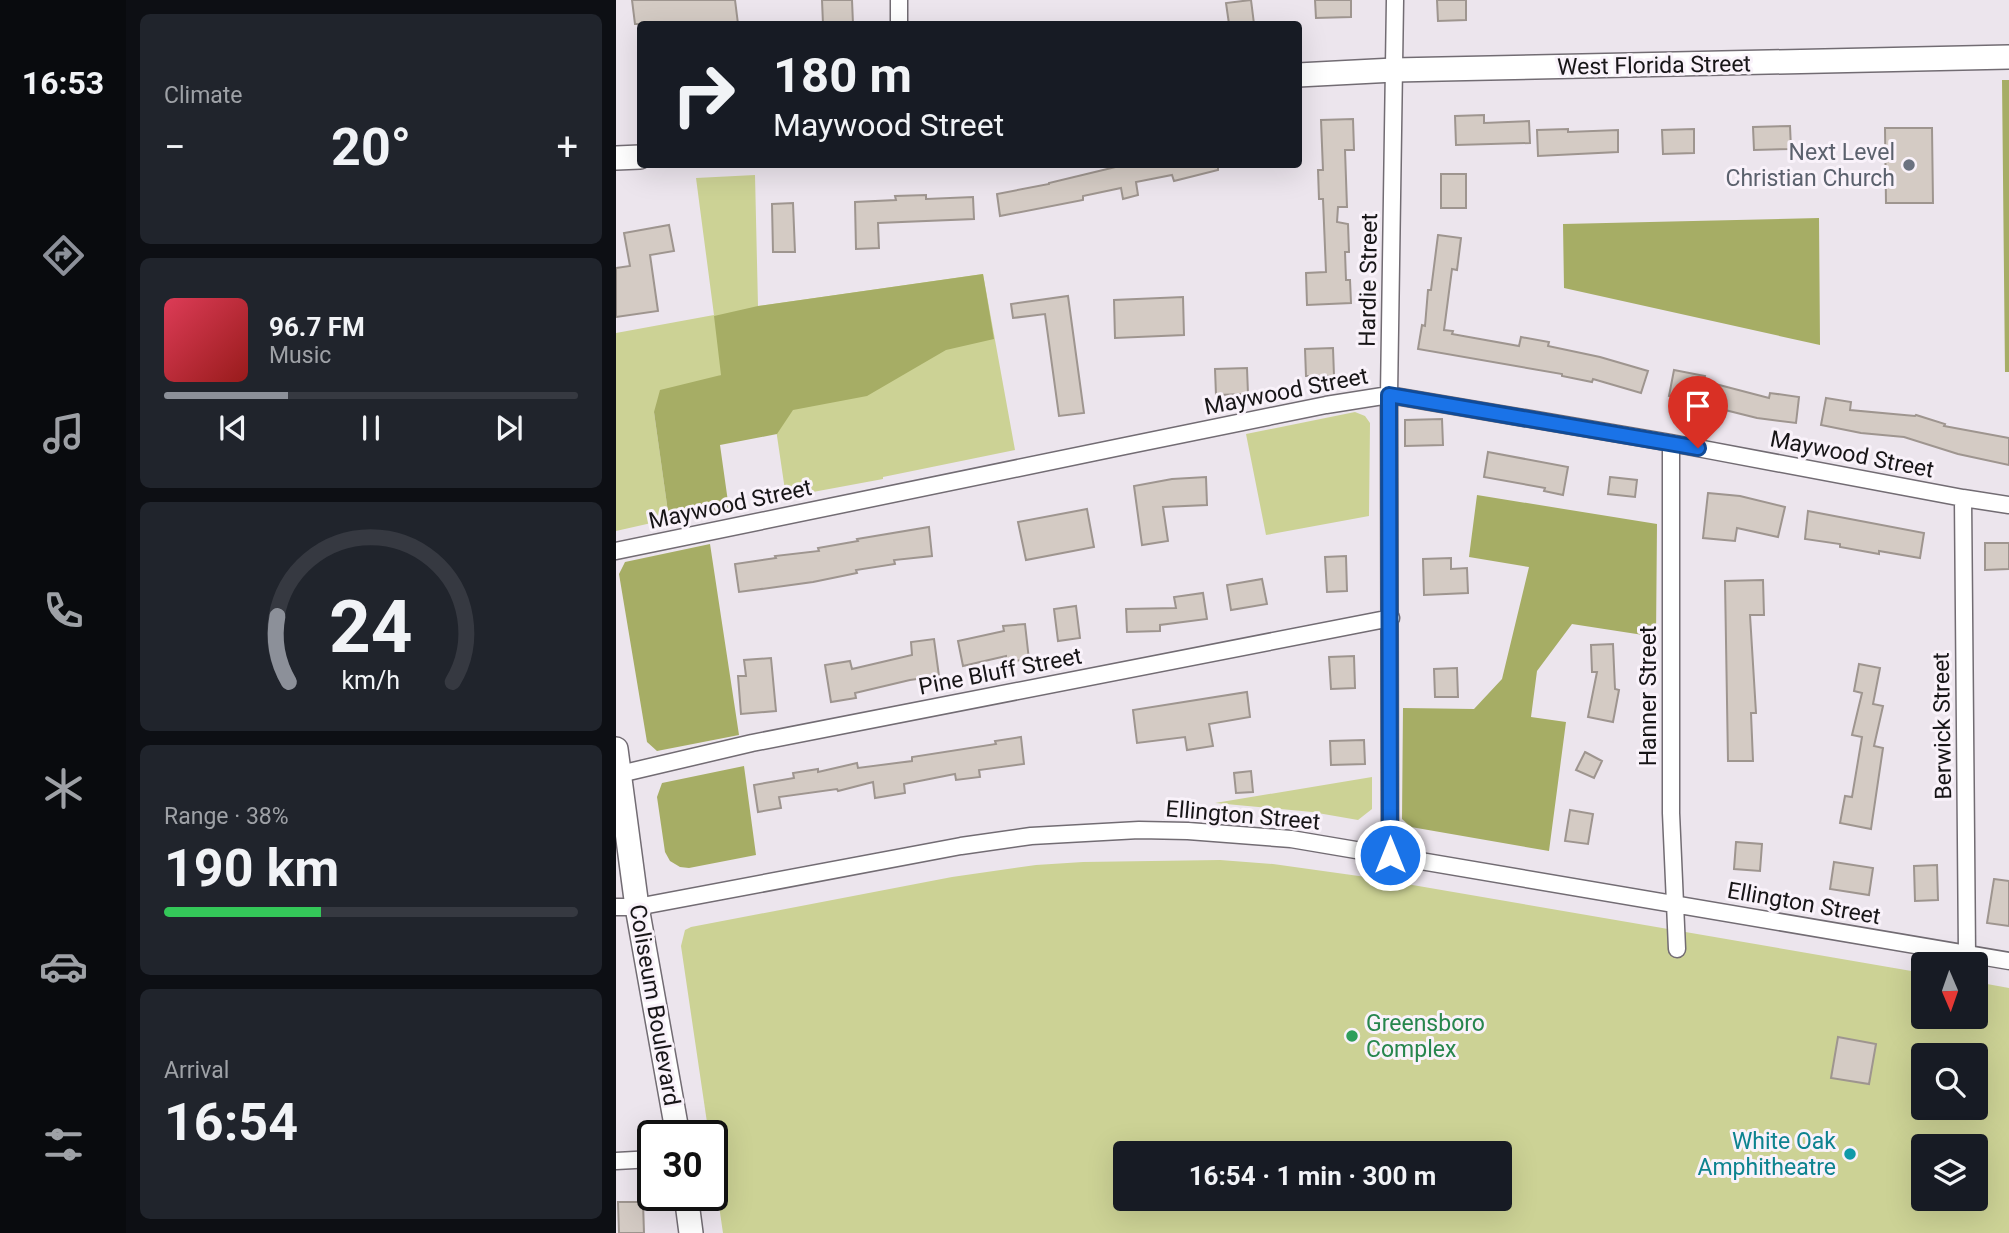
<!DOCTYPE html>
<html lang="en">
<head>
<meta charset="utf-8">
<style>
	body { margin:0; font-family:Roboto,sans-serif; background:#20242c; color:#f1f3f6; height:100vh; display:flex; flex-direction:column; font-size:26px; white-space:nowrap }
	* { box-sizing:border-box; margin:0 }
	p { font-size:23px; color:#9ea1a6 }
	.icon { flex:none; width:38px; height:38px; fill:none; stroke:currentColor; stroke-width:2; stroke-linecap:round; stroke-linejoin:round }
	.map { position:relative; flex:1; overflow:hidden }
	.drawer { display:flex; flex-direction:column; gap:14px; padding:14px; background:#0d0f14; width:490px }
	.drawer>* { flex:none }
	.guide { position:absolute; left:21px; top:21px; width:665px; height:147px; border-radius:7px; box-shadow:0 7px 28px #0002; background:#171b24; color:#f1f3f6; overflow:hidden }
	.needle { width:46px; rotate:178deg }
	.tools { position:absolute; left:1295px; top:952px; display:grid; gap:14px }
	.tools a { display:grid; place-items:center; width:77px; height:77px; border-radius:7px; background:#171b24; box-shadow:0 7px 28px #0002; font-size:35px }
	.speed { position:absolute; left:21px; top:1120px; display:flex; gap:14px; font-size:35px; font-weight:700; text-align:center }
	.speed>* { display:grid; place-content:center; width:91px; height:91px; border-radius:50%; background:#171b24; box-shadow:0 7px 28px #0002; line-height:1 }
	.speed .limit { border:4px solid #111; border-radius:10px; background:#fff; color:#111 }
	.pin { position:absolute; display:grid; place-items:center; width:60px; height:60px; color:#fff; margin:-72px -30px; border-radius:50% 50% 50% 0; rotate:-45deg; box-shadow:0 0 7px #0007 }
	.pin .icon { rotate:45deg }
	.me { position:absolute; width:77px; margin:-38px; rotate:0deg; stroke-linejoin:round; filter:drop-shadow(0 0 5px #0008) }
	.turn { display:flex; align-items:center; gap:24px; height:147px; padding:0 21px; font-size:32px }
	.turn .icon { width:91px; height:91px; stroke-width:2.5 }
	.turn b { display:block; font-size:49px; line-height:60px }
	.big { font-size:52px; font-weight:700; line-height:1.1 }
	.drawer .widget { flex:1; display:flex; flex-direction:column; justify-content:center; gap:10px; min-width:0; padding:0 24px; border-radius:10px; background:#20242c }
	.drawer .dial { align-items:center; gap:0 }
	.dial svg { height:182px; overflow:visible; fill:none; stroke:#363941; stroke-width:7; stroke-linecap:round; text-anchor:middle }
	.dial text { fill:#f1f3f6; stroke:none }
	.song { display:flex; align-items:center; gap:21px }
	.cover { width:84px; height:84px; border-radius:10px; background:linear-gradient(135deg,hsl(350 70% 55%),hsl(0 70% 35%)) }
	.played { height:7px; border-radius:4px; background:linear-gradient(90deg,#8c9099 30%,#363941 30%) }
	.keys { display:flex; justify-content:space-around; direction:ltr }
	.heat { display:flex; justify-content:space-between; align-items:center; font-size:38px; direction:ltr }
	.charge { height:10px; border-radius:5px; background:linear-gradient(90deg,#34c759 38%,#363941 0) }
	.trip { position:absolute; left:497px; top:1141px; width:399px; height:70px; border-radius:7px; background:#171b24; box-shadow:0 7px 28px #0002; font-weight:700; line-height:70px; text-align:center }
	main { display:flex; flex:1; min-height:0 }
	.tabs { display:flex; flex-direction:column; width:126px; justify-content:space-around; align-items:center; background:#090b0e; color:#9ea1a6 }
	.tabs .icon { width:49px; height:49px }
	.tabs .on { color:#8c9099 }
	.tabs b { font-size:32px; color:#f1f3f6 }
	.map>svg:first-child { display:block }
	.green { fill:#ccd295; fill-rule:evenodd }
	.forest { fill:#a6ad65 }
	.building { fill:#d4cbc4; stroke:#9e958f; stroke-width:2 }
	.lines { fill:none; stroke-linecap:round; stroke-linejoin:round }
	.minor-casing { stroke:#726c73; stroke-width:19 }
	.secondary-casing { stroke:#726c73; stroke-width:26 }
	.minor { stroke:#fff; stroke-width:16 }
	.secondary { stroke:#fff; stroke-width:23 }
	.route-casing { stroke:#114b97; stroke-width:18 }
	.route { stroke:#1a73e8; stroke-width:12 }
	.worship-dot { fill:#6b7280; stroke:#f9f2fa; stroke-width:2.5 }
	.leisure-dot { fill:#2e9e5b; stroke:#f9f2fa; stroke-width:2.5 }
	.culture-dot { fill:#0f9aa8; stroke:#f9f2fa; stroke-width:2.5 }
	.labels { text-anchor:middle; stroke-width:6; stroke-linejoin:round; paint-order:stroke }
	.street-label { font-size:23px; fill:#171517; stroke:#f9f2fa }
	.worship-label { font-size:23px; fill:#5b616d; stroke:#f9f2fa; text-anchor:end }
	.leisure-label { font-size:23px; fill:#27864d; stroke:#f9f2fa; text-anchor:start }
	.culture-label { font-size:23px; fill:#0d838f; stroke:#f9f2fa; text-anchor:end }
</style>
</head>
<body>
<main>
<nav class="tabs">
<b>16:53</b>
<svg class="icon on" aria-label="directions" viewBox="0 0 24 24"><path d="M12 3l9 9-9 9-9-9zM9 14v-3h6M13 9l2 2-2 2"/></svg>
<svg class="icon" aria-label="music" viewBox="0 0 24 24"><path d="M9 18V5l10-2v13"/><circle cx="6" cy="18" r="3"/><circle cx="16" cy="16" r="3"/></svg>
<svg class="icon" aria-label="phone" viewBox="0 0 24 24"><path d="M5 4h4l2 5-3 2q2 4 5 5l2-3 5 2v4C11 20 4 13 5 4z"/></svg>
<svg class="icon" aria-label="climate" viewBox="0 0 24 24"><path d="M12 3v18M4 7l16 10M4 17L20 7"/></svg>
<svg class="icon" aria-label="car" viewBox="0 0 24 24"><path d="M5 17H2v-5l4-1 3-4h7l3 4 3 1v5h-3M9 17h6M6 11h13"/><circle cx="7" cy="17" r="2"/><circle cx="17" cy="17" r="2"/></svg>
<svg class="icon" aria-label="filters" viewBox="0 0 24 24"><path d="M4 7h16M4 17h16"/><circle cx="9" cy="7" r="2"/><circle cx="15" cy="17" r="2"/></svg>
</nav>
<section class="drawer">
<div class="widget"><p>Climate</p>
<div class="heat"><a>−</a><b class="big">20°</b><a>+</a></div>
</div>
<div class="widget">
<div class="song"><i class="cover"></i><div><b>96.7 FM</b><p>Music</p></div></div>
<div class="played"></div>
<div class="keys"><svg class="icon" aria-label="previous" viewBox="0 0 24 24"><path d="M18 5L8 12l10 7zM5 5v14"/></svg><svg class="icon" aria-label="pause" viewBox="0 0 24 24"><path d="M8 5v14M16 5v14"/></svg><svg class="icon" aria-label="next" viewBox="0 0 24 24"><path d="M6 5l10 7-10 7zM19 5v14"/></svg></div>
</div>
<div class="widget dial"><svg viewBox="0 0 100 80">
<path d="M14 69A42 42 0 1 1 86 69"/>
<path d="M14 69A42 42 0 0 1 9 40" stroke="#8c9099"/>
<text x="50" y="56" font-size="32" font-weight="700">24</text>
<text x="50" y="72" font-size="11">km/h</text>
</svg></div>
<div class="widget"><p>Range · 38%</p><b class="big">190 km</b><div class="charge"></div></div>
<div class="widget"><p>Arrival</p><b class="big">16:54</b></div>
</section>
<div class="map">
<svg width="1393" height="1233" viewBox="0 0 1393 1233">
	<rect width="100%" height="100%" fill="#ece5ed"/>
	<path class="green" d="M 139,175 L 142,306 L 367,274 L 399,450 L 267,477 L 267,479 L 170,497 L 142,307 L 105,375 L 38,412 L 53,519 L 0,531 L 0,333 L 98,315 L 80,178 Z
		M 739,412 L 749,416 L 754,423 L 753,516 L 650,535 L 630,434 Z
		M 756,777 L 756,809 L 742,820 L 696,812 L 599,803 Z
		M 604,860 L 657,864 L 750,877 L 1307,973 L 1307,1017 L 1360,1017 L 1360,982 L 1393,988 L 1393,1233 L 107,1233 L 96,1158 L 96,1136 L 93,1136 L 65,946 L 69,930 L 75,927 L 336,877 L 420,865 L 467,862 ZM 1307,1055 L 1360,1055 L 1360,1108 L 1307,1108 ZM 1307,1146 L 1360,1146 L 1360,1199 L 1307,1199 ZM 509,1153 L 884,1153 L 884,1199 L 509,1199 Z"/>
	<path class="forest" d="M 1386,80 L 1393,80 L 1393,372 L 1389,372 Z
		M 1203,218 L 1204,345 L 948,288 L 947,224 Z
		M 367,274 L 378,339 L 330,350 L 251,396 L 177,410 L 161,434 L 104,445 L 113,509 L 53,519 L 38,412 L 44,390 L 105,375 L 98,316 L 142,306 Z
		M 861,495 L 1041,524 L 1040,637 L 956,624 L 921,671 L 915,717 L 950,722 L 933,851 L 795,827 L 786,819 L 787,708 L 858,709 L 886,679 L 913,567 L 853,557 Z
		M 94,544 L 123,735 L 41,751 L 31,742 L 3,574 L 9,562 Z
		M 128,766 L 140,855 L 73,868 L 64,867 L 54,861 L 49,852 L 41,797 L 46,783 Z"/>
	<path class="building" d="M 16,0 L 119,0 L 122,24 L 19,24 Z
		M 206,0 L 236,0 L 237,24 L 207,24 Z
		M 635,0 L 638,24 L 613,24 L 610,3 Z
		M 699,0 L 735,0 L 735,17 L 700,18 Z
		M 821,0 L 850,0 L 850,20 L 822,21 Z
		M 868,115 L 868,123 L 913,121 L 914,143 L 840,145 L 839,116 Z
		M 737,119 L 738,150 L 729,150 L 731,207 L 722,207 L 721,222 L 732,224 L 733,252 L 729,252 L 730,280 L 734,280 L 735,303 L 691,305 L 690,273 L 710,272 L 707,199 L 703,199 L 702,170 L 707,170 L 705,120 Z
		M 1174,126 L 1175,149 L 1138,150 L 1137,127 Z
		M 1269,128 L 1316,128 L 1317,203 L 1270,203 Z
		M 952,129 L 952,132 L 1002,130 L 1002,152 L 922,156 L 921,130 Z
		M 1078,129 L 1078,153 L 1047,154 L 1046,130 Z
		M 512,164 L 602,164 L 602,170 L 558,181 L 556,175 L 520,182 L 522,195 L 507,199 L 505,188 L 467,196 L 467,200 L 384,216 L 381,194 L 433,184 L 433,183 Z
		M 825,174 L 850,174 L 850,208 L 825,208 Z
		M 310,195 L 310,199 L 357,197 L 358,219 L 262,223 L 263,248 L 240,249 L 239,202 L 280,200 L 279,196 Z
		M 177,203 L 179,252 L 157,252 L 156,204 Z
		M 53,225 L 58,251 L 34,255 L 42,311 L 0,317 L 0,268 L 14,266 L 8,233 Z
		M 822,235 L 845,238 L 841,270 L 836,269 L 828,330 L 837,331 L 836,334 L 903,346 L 905,337 L 933,342 L 932,346 L 984,357 L 1032,371 L 1025,393 L 977,379 L 976,382 L 946,376 L 946,374 L 802,349 L 806,325 L 809,326 L 812,290 L 815,290 Z
		M 452,296 L 468,413 L 443,416 L 429,314 L 397,318 L 395,304 Z
		M 567,297 L 568,335 L 499,338 L 498,300 Z
		M 717,348 L 718,376 L 690,376 L 689,349 Z
		M 631,368 L 632,394 L 600,395 L 599,369 Z
		M 1058,370 L 1089,376 L 1088,381 L 1153,398 L 1154,393 L 1183,397 L 1180,423 L 1141,418 L 1105,409 L 1106,406 L 1053,396 Z
		M 1210,398 L 1235,402 L 1234,410 L 1299,416 L 1300,415 L 1329,424 L 1328,426 L 1393,438 L 1393,465 L 1342,454 L 1288,437 L 1245,433 L 1205,425 Z
		M 826,419 L 827,445 L 789,446 L 789,420 Z
		M 872,452 L 952,467 L 947,495 L 928,491 L 929,488 L 868,477 Z
		M 590,477 L 591,505 L 547,507 L 552,541 L 526,545 L 518,486 L 556,479 Z
		M 994,477 L 1021,480 L 1019,497 L 992,494 Z
		M 1092,493 L 1124,496 L 1169,507 L 1162,537 L 1121,528 L 1119,541 L 1087,538 Z
		M 471,509 L 478,547 L 410,560 L 402,522 Z
		M 1192,511 L 1308,533 L 1304,558 L 1263,551 L 1263,554 L 1224,547 L 1224,544 L 1189,539 Z
		M 313,527 L 316,556 L 278,560 L 279,564 L 240,570 L 241,573 L 197,582 L 123,592 L 119,564 L 160,558 L 159,556 L 203,551 L 202,548 L 242,541 L 241,539 Z
		M 1369,543 L 1393,543 L 1393,569 L 1369,570 Z
		M 730,556 L 731,591 L 711,592 L 709,557 Z
		M 835,558 L 835,569 L 851,568 L 852,593 L 808,595 L 807,559 Z
		M 646,579 L 651,604 L 615,610 L 611,585 Z
		M 1147,580 L 1148,615 L 1134,615 L 1140,713 L 1135,713 L 1137,761 L 1112,761 L 1109,581 Z
		M 587,593 L 591,619 L 544,625 L 544,631 L 511,632 L 510,609 L 560,608 L 558,597 Z
		M 460,606 L 464,638 L 442,641 L 438,609 Z
		M 409,624 L 413,660 L 390,661 L 390,656 L 347,666 L 342,641 L 388,631 L 387,626 Z
		M 318,639 L 323,676 L 294,680 L 239,693 L 240,698 L 215,702 L 209,665 L 234,661 L 236,669 L 296,655 L 295,642 Z
		M 997,644 L 999,689 L 1003,690 L 997,722 L 972,717 L 981,672 L 976,672 L 975,645 Z
		M 738,656 L 739,688 L 715,689 L 713,657 Z
		M 155,658 L 160,711 L 125,714 L 122,676 L 130,676 L 128,660 Z
		M 1243,664 L 1264,668 L 1257,704 L 1267,706 L 1258,746 L 1267,748 L 1255,829 L 1224,823 L 1229,796 L 1236,797 L 1246,737 L 1236,735 L 1246,693 L 1238,691 Z
		M 841,668 L 842,697 L 819,697 L 818,669 Z
		M 631,692 L 634,717 L 593,724 L 597,746 L 571,750 L 569,737 L 521,743 L 517,710 Z
		M 405,737 L 408,764 L 363,770 L 364,777 L 340,780 L 339,774 L 288,784 L 289,793 L 259,798 L 257,782 L 222,791 L 221,789 L 163,797 L 165,808 L 142,812 L 138,785 L 178,778 L 177,773 L 202,769 L 202,772 L 241,763 L 242,768 L 296,761 L 296,757 L 380,744 L 379,741 Z
		M 748,740 L 749,764 L 715,765 L 714,741 Z
		M 969,752 L 986,761 L 978,778 L 960,770 Z
		M 635,771 L 637,792 L 620,793 L 618,773 Z
		M 954,810 L 977,814 L 972,844 L 949,841 Z
		M 1120,842 L 1146,844 L 1144,871 L 1118,869 Z
		M 1218,862 L 1257,868 L 1253,895 L 1214,889 Z
		M 1321,865 L 1322,900 L 1299,901 L 1298,866 Z
		M 1378,879 L 1393,881 L 1393,926 L 1371,923 Z
		M 1222,1037 L 1260,1044 L 1253,1084 L 1215,1078 Z
		M 2,1202 L 27,1202 L 28,1233 L 3,1233 Z"/>
	<g class="lines">
		<defs>
			<path id="minor" d="M 283,0 L 283,24
				M 1055,443 L 1055,813 L 1061,949
				M 1347,498 L 1351,954
				M 0,551 L 509,446 L 710,405 L 773,395 L 1055,443 L 1347,498 L 1393,505
				M 4,774 L 136,743 L 775,618
				M 774,855 L 773,395 L 779,0
				M 0,907 L 21,907 L 345,846 L 415,836 L 523,830 L 572,831 L 675,839 L 1393,961
				M 0,1161 L 37,1159"/>
			<path id="secondary" d="M 682,75 L 778,70 L 1393,57
				M 0,158 L 24,157
				M 0,749 L 21,907 L 62,1136
				M 70,1195 L 75,1233"/>
		</defs>
		<use href="#minor" class="minor-casing"/>
		<use href="#secondary" class="secondary-casing"/>
		<use href="#minor" class="minor"/>
		<use href="#secondary" class="secondary"/>
	</g>
	<g class="lines">
		<defs>
			<path id="route" d="M 774,855 L 773,395 L 1082,448"/>
		</defs>
		<use href="#route" class="route-casing"/>
		<use href="#route" class="route"/>
	</g>
	<circle class="worship-dot" cx="1293" cy="165" r="7"/>
	<circle class="leisure-dot" cx="736" cy="1036" r="7"/>
	<circle class="culture-dot" cx="1234" cy="1154" r="7"/>
	<g class="labels">
		<g class="street-label">
			<text transform="translate(1038 65) rotate(-1)" y="8">West Florida Street</text>
			<text transform="translate(752 280) rotate(-89)" y="8">Hardie Street</text>
			<text transform="translate(670 391) rotate(-11)" y="8">Maywood Street</text>
			<text transform="translate(1236 454) rotate(11)" y="8">Maywood Street</text>
			<text transform="translate(114 504) rotate(-12)" y="8">Maywood Street</text>
			<text transform="translate(384 671) rotate(-11)" y="8">Pine Bluff Street</text>
			<text transform="translate(1032 696) rotate(-90)" y="8">Hanner Street</text>
			<text transform="translate(1326 726) rotate(-91)" y="8">Berwick Street</text>
			<text transform="translate(627 815) rotate(5)" y="8">Ellington Street</text>
			<text transform="translate(1188 903) rotate(10)" y="8">Ellington Street</text>
			<text transform="translate(39 1005) rotate(80)" y="8">Coliseum Boulevard</text>
		</g>
		<g class="worship-label">
			<text x="1279" y="160">Next Level<tspan x="1279" dy="26">Christian Church</tspan></text>
		</g>
		<g class="leisure-label">
			<text x="750" y="1031">Greensboro<tspan x="750" dy="26">Complex</tspan></text>
		</g>
		<g class="culture-label">
			<text x="1220" y="1149">White Oak<tspan x="1220" dy="26">Amphitheatre</tspan></text>
		</g>
	</g>
</svg>
<div class="tools">
<a><svg class="needle" viewBox="-14 -14 28 28"><path d="M0-13l5 13h-10z" fill="#e53935"/><path d="M0 13l5-13h-10z" fill="#9ea1a6"/></svg></a>
<a><svg class="icon" aria-label="search" viewBox="0 0 24 24"><circle cx="10" cy="10" r="6"/><path d="M15 15l6 6"/></svg></a>
<a><svg class="icon" aria-label="layers" viewBox="0 0 24 24"><path d="M12 4l9 5-9 5-9-5zM3 14l9 5 9-5"/></svg></a>
</div>
<div class="speed"><div class="limit">30</div></div>
<div class="pin" style="left:1082px;top:448px;background:#d93025"><svg class="icon" aria-label="arrive" viewBox="0 0 24 24"><path d="M6 21V4h12l-3 4 3 4H6"/></svg></div>
<svg class="me" style="left:774px;top:855px" viewBox="-20 -20 40 40"><circle r="17" fill="#1a73e8" stroke="#fff" stroke-width="3"/><path d="M0-11L8 9 0 5-8 9z" fill="#fff"/></svg>
<div class="trip">16:54 · 1 min · 300 m</div>
<div class="guide">
<div class="turn"><svg class="icon" aria-label="right" viewBox="0 0 24 24"><path d="M7 20v-9h11M14 6l5 5-5 5"/></svg><div><b>180 m</b>Maywood Street</div></div>
</div>
</div>
</main>
</body>
</html>
